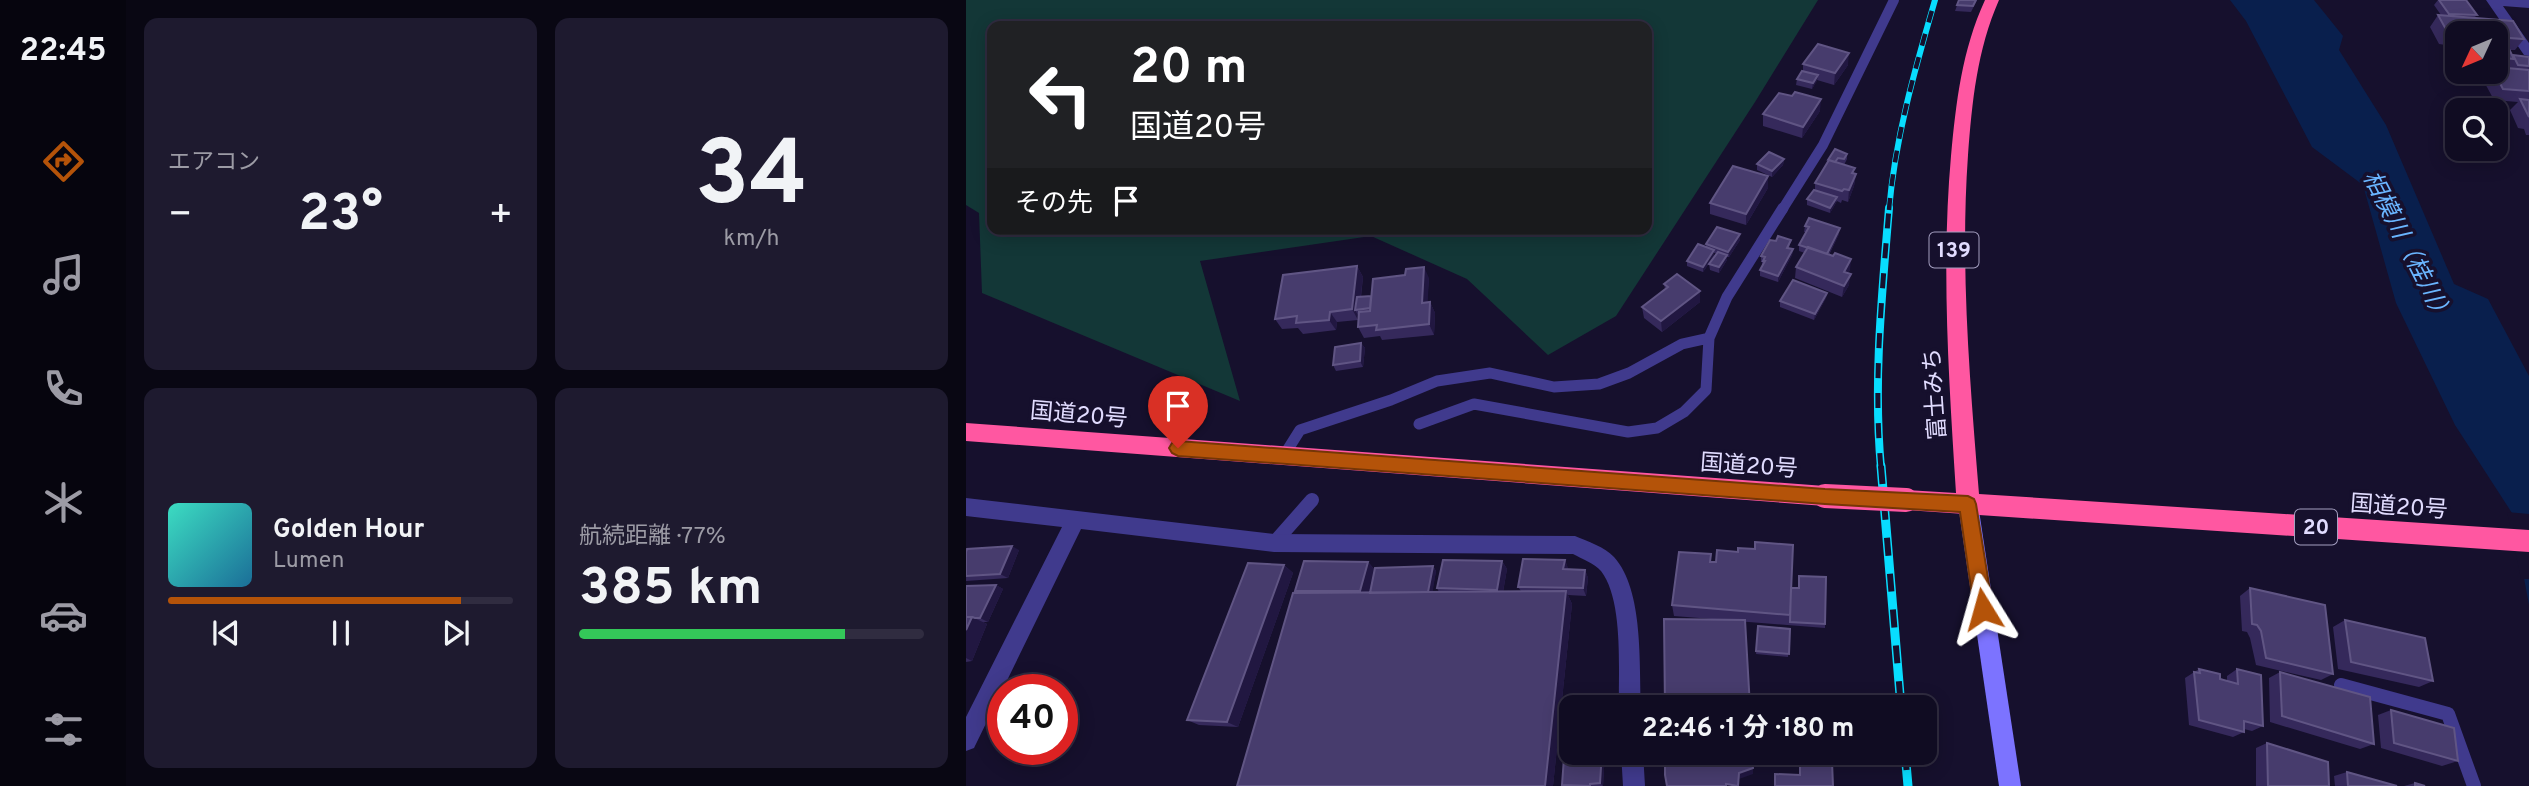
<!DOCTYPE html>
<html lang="ja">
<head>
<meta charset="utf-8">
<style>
	body { margin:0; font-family:Overpass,"Noto Sans JP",sans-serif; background:#1e1a2f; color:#f1f3f6; height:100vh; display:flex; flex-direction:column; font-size:26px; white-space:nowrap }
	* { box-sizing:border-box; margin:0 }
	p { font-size:23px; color:#9c9ba5 }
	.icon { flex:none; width:38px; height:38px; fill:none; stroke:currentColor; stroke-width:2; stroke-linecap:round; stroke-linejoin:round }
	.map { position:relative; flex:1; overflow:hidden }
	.details { display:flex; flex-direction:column; gap:18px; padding:18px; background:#090713; width:840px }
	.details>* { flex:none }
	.top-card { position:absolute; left:21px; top:21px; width:665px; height:214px; border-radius:14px; box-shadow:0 4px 18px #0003,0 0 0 2px #302c40; background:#202124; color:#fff; overflow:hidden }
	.needle { width:46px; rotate:226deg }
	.fabs { position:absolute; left:1479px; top:21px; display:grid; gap:14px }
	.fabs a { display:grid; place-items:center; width:63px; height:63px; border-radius:14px; background:#100c22; box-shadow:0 4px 18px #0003,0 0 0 2px #302c40; font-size:35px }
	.speed { position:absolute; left:21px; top:674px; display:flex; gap:14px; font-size:35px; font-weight:700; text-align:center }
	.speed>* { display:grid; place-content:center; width:91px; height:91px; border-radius:50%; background:#100c22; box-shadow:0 4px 18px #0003,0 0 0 2px #302c40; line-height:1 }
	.speed .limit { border:10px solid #d22; background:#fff; color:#111 }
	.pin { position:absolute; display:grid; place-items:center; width:60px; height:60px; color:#fff; margin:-72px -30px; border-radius:50% 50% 50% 0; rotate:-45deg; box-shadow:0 0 7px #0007 }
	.pin .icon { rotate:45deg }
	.me { position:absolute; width:77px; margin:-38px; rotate:352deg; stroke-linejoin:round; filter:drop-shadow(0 0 5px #0008) }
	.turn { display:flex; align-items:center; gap:24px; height:147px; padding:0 28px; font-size:32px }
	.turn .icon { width:91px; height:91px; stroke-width:2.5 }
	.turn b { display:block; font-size:49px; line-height:60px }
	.then { display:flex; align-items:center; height:66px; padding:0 28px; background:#0003; gap:14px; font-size:26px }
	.big { font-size:52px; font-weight:700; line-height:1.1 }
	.details .widget { flex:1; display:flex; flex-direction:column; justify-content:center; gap:10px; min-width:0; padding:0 24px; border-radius:14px; background:#1e1a2f }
	.details .dial { align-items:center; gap:0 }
	.dial b { font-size:91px; line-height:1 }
	.song { display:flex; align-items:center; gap:21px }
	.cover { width:84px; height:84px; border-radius:10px; background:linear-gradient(135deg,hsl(170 70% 55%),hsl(200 70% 35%)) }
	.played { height:7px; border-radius:4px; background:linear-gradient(90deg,#b45309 85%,#302c40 85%) }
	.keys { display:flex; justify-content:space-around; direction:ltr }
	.heat { display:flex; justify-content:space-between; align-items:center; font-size:38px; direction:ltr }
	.charge { height:10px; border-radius:5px; background:linear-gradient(90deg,#34c759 77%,#302c40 0) }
	.details .tiles { flex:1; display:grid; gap:18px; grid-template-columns:repeat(2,1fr) }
	.trip { position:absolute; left:593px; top:695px; width:378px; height:70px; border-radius:14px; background:#100c22; box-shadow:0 4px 18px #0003,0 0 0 2px #302c40; font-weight:700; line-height:70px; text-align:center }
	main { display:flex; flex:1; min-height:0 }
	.tabs { display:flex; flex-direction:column; width:126px; justify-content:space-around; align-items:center; background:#06050e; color:#9c9ba5 }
	.tabs .icon { width:49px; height:49px }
	.tabs .selected { color:#b45309 }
	.tabs b { font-size:32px; color:#f1f3f6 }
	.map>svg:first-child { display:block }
	.green { fill:#133737; fill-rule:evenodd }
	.water { fill:#091f4d }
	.pier { fill:#16102d }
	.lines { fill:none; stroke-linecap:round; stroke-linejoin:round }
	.lane-far2 { stroke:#403a8d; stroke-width:10 }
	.lane-far1 { stroke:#403a8d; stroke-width:11 }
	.lane { stroke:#403a8d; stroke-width:14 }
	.street { fill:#403a8d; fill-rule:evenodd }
	.secondary { fill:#7c73ff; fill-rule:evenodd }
	.highway { fill:#ff57a1; fill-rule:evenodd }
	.rail-far2-casing { stroke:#08ddff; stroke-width:6 }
	.rail-far1-casing { stroke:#08ddff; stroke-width:8 }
	.rail-casing { stroke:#08ddff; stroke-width:9 }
	.rail-far2 { stroke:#16102d; stroke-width:4.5; stroke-dasharray:12; stroke-linecap:butt }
	.rail-far1 { stroke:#16102d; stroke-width:5; stroke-dasharray:15; stroke-linecap:butt }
	.rail { stroke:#16102d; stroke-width:6; stroke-dasharray:18; stroke-linecap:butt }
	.highway-bridge { stroke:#ff57a1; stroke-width:24 }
	.wall { fill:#35295b }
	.shaded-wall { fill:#211741 }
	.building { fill:#473c6d; stroke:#605584; stroke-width:2 }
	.route { fill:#b45309; stroke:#753606; stroke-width:2 }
	.labels { text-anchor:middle; stroke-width:7; stroke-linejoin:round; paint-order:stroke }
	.shield { fill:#16102d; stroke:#a49fc0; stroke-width:2 }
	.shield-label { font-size:21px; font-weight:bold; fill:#e1dcff }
	.street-label { font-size:23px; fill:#e1dcff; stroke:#16102d }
	.water-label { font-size:24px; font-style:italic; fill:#6ab5ff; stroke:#16102d }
</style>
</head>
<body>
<main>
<nav class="tabs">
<b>22:45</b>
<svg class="icon selected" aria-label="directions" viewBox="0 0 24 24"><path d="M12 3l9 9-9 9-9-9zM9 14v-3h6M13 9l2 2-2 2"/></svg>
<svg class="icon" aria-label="music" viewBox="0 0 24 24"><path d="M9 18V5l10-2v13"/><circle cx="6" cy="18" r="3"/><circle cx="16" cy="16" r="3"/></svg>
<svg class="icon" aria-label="phone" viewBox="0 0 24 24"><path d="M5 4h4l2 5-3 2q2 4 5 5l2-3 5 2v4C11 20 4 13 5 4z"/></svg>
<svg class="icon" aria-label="climate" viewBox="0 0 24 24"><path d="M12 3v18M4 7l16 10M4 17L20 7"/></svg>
<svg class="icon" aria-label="car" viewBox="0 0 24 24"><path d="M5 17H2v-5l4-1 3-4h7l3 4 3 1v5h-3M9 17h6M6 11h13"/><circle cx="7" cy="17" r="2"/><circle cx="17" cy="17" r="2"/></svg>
<svg class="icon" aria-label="filters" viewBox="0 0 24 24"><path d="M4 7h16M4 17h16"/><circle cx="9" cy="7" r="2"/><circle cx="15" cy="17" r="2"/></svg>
</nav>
<section class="details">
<div class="tiles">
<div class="widget"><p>エアコン</p>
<div class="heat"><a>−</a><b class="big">23°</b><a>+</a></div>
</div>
<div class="widget dial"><b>34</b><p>km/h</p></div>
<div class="widget">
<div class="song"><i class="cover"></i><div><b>Golden Hour</b><p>Lumen</p></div></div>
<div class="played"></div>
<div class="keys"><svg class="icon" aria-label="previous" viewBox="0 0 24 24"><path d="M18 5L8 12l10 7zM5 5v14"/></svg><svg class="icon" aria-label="pause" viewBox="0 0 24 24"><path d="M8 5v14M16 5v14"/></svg><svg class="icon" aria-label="next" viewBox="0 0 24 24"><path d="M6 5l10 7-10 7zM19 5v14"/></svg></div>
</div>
<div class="widget"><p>航続距離 · 77%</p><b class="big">385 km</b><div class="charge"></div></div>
</div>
</section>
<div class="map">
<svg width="1563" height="786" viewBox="0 0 1563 786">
	<rect width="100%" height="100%" fill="#16102d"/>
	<path class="green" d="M 0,0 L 852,0 L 789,102 L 650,316 L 582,355 L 501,279 L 405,236 L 234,261 L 274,401 L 16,293 L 13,213 L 0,205 ZM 26,26 L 681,26 L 681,229 L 26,229 Z"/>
	<path class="water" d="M 1264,0 L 1348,0 L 1377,36 L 1373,50 L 1420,125 L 1488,284 L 1522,299 L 1563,376 L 1563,605 L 1546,513 L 1489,425 L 1430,303 L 1397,185 L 1346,147 L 1280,21 Z"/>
	<path class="pier" d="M 1541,512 L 1563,514 L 1563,579 L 1555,579 Z"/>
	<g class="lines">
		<path class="lane-far2" d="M 816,210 L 857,145 L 928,0"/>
		<path class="lane-far1" d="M 453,424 L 508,404 L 662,432 L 691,428 L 718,412 L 740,390 L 743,338 L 761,297 L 817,208
			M 317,457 L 334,430 L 425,400 L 471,381 L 524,373 L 588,387 L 633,384 L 663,373 L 716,344 L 743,338"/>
		<path class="lane" d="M 308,543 L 346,500
			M 1375,685 L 1482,714 L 1508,786"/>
		<path class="street" d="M 1520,0 L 1563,0 L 1563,8 L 1537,6 L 1563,43 L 1563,56 L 1558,55 Z
			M 0,498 L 308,534 L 609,536 C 621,541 639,547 648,557 C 678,590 673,665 675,707 L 653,707 C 652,671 658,601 635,571 C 628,563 616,559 607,554 L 308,552 L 115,529 L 8,748 L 0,751 L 0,717 L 96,527 L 0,516 Z
			M 655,752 L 677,752 L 679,786 L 657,786 Z"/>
		<path class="secondary" d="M 1002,495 L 1009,498 L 1012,504 L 1055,786 L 1033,786 L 992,504 L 995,498 Z"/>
		<path class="highway" d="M 1019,0 L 1033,0 C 1011,50 1006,102 1002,155 C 994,268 1004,382 1013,494 L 1563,530 L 1563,552 L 940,510 L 932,507 L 929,500 L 932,493 L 940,490 L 990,493 C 983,381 975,268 985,156 C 990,102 996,50 1019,0 Z
			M 0,423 L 859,486 L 867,489 L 870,496 L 867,503 L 859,506 L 0,441 Z"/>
		<defs>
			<path id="rail-far2" d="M 923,210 C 929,138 949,69 969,0"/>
			<path id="rail-far1" d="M 915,468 C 907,382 916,294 923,208"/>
			<path id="rail" d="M 915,466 L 935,707
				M 939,752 L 942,786"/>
		</defs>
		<use href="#rail-far2" class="rail-far2-casing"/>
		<use href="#rail-far1" class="rail-far1-casing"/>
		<use href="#rail" class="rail-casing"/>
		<use href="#rail-far2" class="rail-far2"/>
		<use href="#rail-far1" class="rail-far1"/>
		<use href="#rail" class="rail"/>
		<path class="highway-bridge" d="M 859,496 L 940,500"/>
	</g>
	<path class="wall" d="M 993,0 L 1011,0 L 1005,12 L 989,11 Z
		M 1472,0 L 1500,0 L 1511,15 L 1508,18 L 1558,39 L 1549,50 L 1544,50 L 1547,56 L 1563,57 L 1563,135 L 1560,135 L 1558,129 L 1552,128 L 1544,110 L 1552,102 L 1528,100 L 1516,78 L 1521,72 L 1530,72 L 1530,33 L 1491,33 L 1491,65 L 1485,65 L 1481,56 L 1486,49 L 1486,48 L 1487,46 L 1473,44 L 1464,27 L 1472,15 L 1475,15 L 1468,5 Z
		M 837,64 L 882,65 L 868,85 L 851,80 L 846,89 L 830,85 L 831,79 L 837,71 Z
		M 854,111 L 836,138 L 797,126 L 797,114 Z
		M 881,154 L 881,159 L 878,165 L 890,174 L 888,186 L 882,202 L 876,200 L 875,203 L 871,201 L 864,213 L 841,205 L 841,199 L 849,190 L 849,183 L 862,161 Z
		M 818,159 L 817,165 L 806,177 L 791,170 L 791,164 Z
		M 802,188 L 780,225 L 744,214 L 744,203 Z
		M 839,226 L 873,234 L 863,255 L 884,270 L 882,273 L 883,285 L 876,297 L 829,278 L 830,267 L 839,253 L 833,251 L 833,245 L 840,232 L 838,232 Z
		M 774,234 L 774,240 L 763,257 L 761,257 L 761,260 L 753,273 L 744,270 L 743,264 L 750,253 L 748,253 L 748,256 L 737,272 L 721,266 L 721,261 L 740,247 L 740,244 Z
		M 825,240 L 823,248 L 827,249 L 826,255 L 812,282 L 794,276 L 794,270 L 796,266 L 796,262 L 795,262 L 795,256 L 810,241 Z
		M 391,266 L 397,277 L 395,297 L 405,296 L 463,278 L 461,302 L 464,302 L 469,313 L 468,335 L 416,340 L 414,336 L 398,338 L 392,327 L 392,315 L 392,320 L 371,322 L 370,330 L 337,334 L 332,328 L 316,329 L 309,319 Z
		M 698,284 L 734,291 L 734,302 L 696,332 L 678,318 L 676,307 L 699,289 Z
		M 861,293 L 860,298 L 848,320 L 814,307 L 814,301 Z
		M 395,343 L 399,348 L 397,367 L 370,371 L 367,365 Z
		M 53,550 L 42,578 L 0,581 L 0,552 Z
		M 745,554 L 745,562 L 825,588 L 859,624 L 859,628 L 708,616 L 706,605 Z
		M 599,560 L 602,569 L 619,570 L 622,578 L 620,596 L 602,595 L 606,604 L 587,786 L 271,786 L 332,593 L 329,591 L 402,562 L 409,570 L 403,593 L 467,566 L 470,571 L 466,592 L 473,592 L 471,588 L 536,561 L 541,569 L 537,592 L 555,591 L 552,587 Z
		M 318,565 L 327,573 L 272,727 L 233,725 L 221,720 Z
		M 30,585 L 37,589 L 22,622 L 17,622 L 21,624 L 6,661 L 0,662 L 0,586 Z
		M 1284,588 L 1367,674 L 1355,680 L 1290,665 L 1284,638 L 1281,632 L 1276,631 L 1274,596 Z
		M 1379,620 L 1467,681 L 1453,687 L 1372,669 L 1367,627 Z
		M 792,626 L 824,629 L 822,657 L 790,654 Z
		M 1233,669 L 1261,681 L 1261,676 L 1271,669 L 1297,726 L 1286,731 L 1278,729 L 1278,732 L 1267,737 L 1223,725 L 1219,678 Z
		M 1314,672 L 1408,744 L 1394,749 L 1304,722 L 1303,678 Z
		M 1425,710 L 1492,761 L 1476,766 L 1415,748 L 1412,715 Z
		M 1301,743 L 1363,786 L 1290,786 L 1290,748 Z
		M 606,752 L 639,752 L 637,786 L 597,786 L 596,785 Z
		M 1381,772 L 1431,786 L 1369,786 L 1368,776 Z
		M 1449,783 L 1459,786 L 1438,786 Z"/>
	<path class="shaded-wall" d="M 883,53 L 882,65 L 868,85 L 869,73 Z
		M 852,75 L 851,81 L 846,89 L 847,83 Z
		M 855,99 L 854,111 L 836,138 L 837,127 Z
		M 818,159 L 817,165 L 806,177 L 806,171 Z
		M 890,174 L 888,186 L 882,202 L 883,190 Z
		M 802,176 L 802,188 L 780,225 L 780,214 Z
		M 871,197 L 870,203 L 864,213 L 864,208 Z
		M 874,228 L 873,234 L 860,259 L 861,254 Z
		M 774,234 L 774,240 L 763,257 L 762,252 Z
		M 827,249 L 826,255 L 812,282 L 812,276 Z
		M 748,250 L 748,256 L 737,272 L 737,267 Z
		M 761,255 L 761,260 L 753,273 L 753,267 Z
		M 885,259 L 884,270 L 877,283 L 878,272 Z
		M 391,266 L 397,277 L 393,309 L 389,310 L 392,315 L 392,320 L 386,309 Z
		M 458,267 L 463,278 L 461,314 L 456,303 Z
		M 885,274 L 883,285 L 876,297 L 878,286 Z
		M 734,291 L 734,302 L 696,332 L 695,321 Z
		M 861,293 L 860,298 L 848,320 L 849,314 Z
		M 464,302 L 469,313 L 468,335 L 463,324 Z
		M 364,312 L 371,322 L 370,330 L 363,320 Z
		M 395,343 L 399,348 L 397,367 L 394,361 Z
		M 46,546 L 53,550 L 42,578 L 34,574 Z
		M 599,560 L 602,568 L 601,577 L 597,569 Z
		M 536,561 L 541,569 L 536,597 L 531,590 Z
		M 402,562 L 409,570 L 401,599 L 394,591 Z
		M 318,565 L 327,573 L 272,727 L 261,722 Z
		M 467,566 L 470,571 L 466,596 L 462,592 Z
		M 619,570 L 622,578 L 620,596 L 617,588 Z
		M 30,585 L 37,589 L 22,622 L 14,618 Z
		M 600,591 L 606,604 L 587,786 L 579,786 Z
		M 6,617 L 21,624 L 6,661 L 0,658 L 0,630 Z
		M 636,752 L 639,752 L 637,786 L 634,783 Z
		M 787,768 L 787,774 L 773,779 L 772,786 L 773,773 Z"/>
	<path class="building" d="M 993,0 L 1010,0 L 1007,6 L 991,5 Z
		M 1473,0 L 1500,0 L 1511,15 L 1483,14 Z
		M 1472,15 L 1547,21 L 1558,39 L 1530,37 L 1530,33 L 1482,33 Z
		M 1530,41 L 1540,43 L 1548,59 L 1530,57 Z
		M 852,44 L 883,53 L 869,73 L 837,64 Z
		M 1547,55 L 1563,57 L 1563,66 L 1552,65 Z
		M 1530,67 L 1563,70 L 1563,91 L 1537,89 L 1528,72 L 1530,72 Z
		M 836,71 L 852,75 L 847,83 L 831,79 Z
		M 829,92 L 855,99 L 837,127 L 797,114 L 813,93 L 826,96 Z
		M 1554,99 L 1563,100 L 1563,117 Z
		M 869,149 L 881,154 L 878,159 L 872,158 L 869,162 L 862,160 Z
		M 803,152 L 818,159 L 806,171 L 791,164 Z
		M 863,160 L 889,168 L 886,173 L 890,174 L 883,190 L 878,189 L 876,191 L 849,183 Z
		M 767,166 L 802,176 L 780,214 L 744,203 Z
		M 848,190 L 871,197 L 864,208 L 841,199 Z
		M 843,218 L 874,228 L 861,254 L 833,245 L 843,227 L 839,226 Z
		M 751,227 L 774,234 L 762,252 L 740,244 Z
		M 812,236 L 825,240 L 821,248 L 827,249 L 812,276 L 794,270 L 799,261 L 797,261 L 799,257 L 795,256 L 804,240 L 810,241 Z
		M 732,244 L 748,250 L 737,267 L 721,261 Z
		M 842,247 L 867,256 L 869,253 L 885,259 L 878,272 L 885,274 L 878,286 L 830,267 Z
		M 752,252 L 761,255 L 753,267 L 743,264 Z
		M 391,266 L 386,309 L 364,312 L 363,320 L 330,323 L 331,316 L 309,319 L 317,275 Z
		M 458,267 L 456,303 L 464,302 L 463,324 L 410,330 L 411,325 L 392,327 L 393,312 L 404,311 L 407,279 L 439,275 L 440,269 Z
		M 711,274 L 734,291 L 695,321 L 676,307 L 702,287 L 698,284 Z
		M 827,280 L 861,293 L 849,314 L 814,301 Z
		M 405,296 L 404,308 L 389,310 L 391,297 Z
		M 395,343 L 394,361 L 367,365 L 369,347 Z
		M 789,542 L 827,545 L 824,615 L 706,605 L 713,552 L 745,554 L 744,562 L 750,562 L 751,550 L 772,552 L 772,548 L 789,549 Z
		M 46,546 L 34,574 L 0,576 L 0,552 L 1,549 Z
		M 557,559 L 599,560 L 597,569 L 619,570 L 617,588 L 552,587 Z
		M 477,560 L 536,561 L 531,590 L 471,588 Z
		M 338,561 L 402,562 L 394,591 L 329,591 Z
		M 282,563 L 318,565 L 261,722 L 221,720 Z
		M 467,566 L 462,592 L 404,593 L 409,568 Z
		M 833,576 L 860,577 L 859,624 L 824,622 L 825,588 L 833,588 Z
		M 30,585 L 14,618 L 9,618 L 6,617 L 0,617 L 0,586 Z
		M 1284,588 L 1359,605 L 1367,674 L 1300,658 L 1295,631 L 1291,625 L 1286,624 Z
		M 600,591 L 579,786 L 271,786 L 327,593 Z
		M 0,617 L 6,617 L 0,630 Z
		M 698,619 L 779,620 L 784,707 L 699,707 Z
		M 1379,620 L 1459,638 L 1467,681 L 1385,662 Z
		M 792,626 L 824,629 L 823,654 L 790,651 Z
		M 1233,669 L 1254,674 L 1254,679 L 1272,684 L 1271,669 L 1295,675 L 1297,726 L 1278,721 L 1278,732 L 1233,720 L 1228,672 L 1234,673 Z
		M 1314,672 L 1404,697 L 1408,744 L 1316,716 Z
		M 1425,710 L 1488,728 L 1492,761 L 1428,743 Z
		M 600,730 L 606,730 L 606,752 L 636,752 L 634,783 L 624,784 L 624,786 L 596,785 Z
		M 1301,743 L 1362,762 L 1363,786 L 1302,786 Z
		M 699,752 L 786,752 L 787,768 L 773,773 L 772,786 L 760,784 L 760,786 L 701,786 L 699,775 Z
		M 834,762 L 866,762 L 867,786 L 809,786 L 809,774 L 834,775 Z
		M 1381,772 L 1431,786 L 1382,786 Z
		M 1449,783 L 1459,786 L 1449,786 Z"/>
	<path class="route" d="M 212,441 L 859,489 L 1002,496 L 1008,499 L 1010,504 L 1027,609 L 1024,615 L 1017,618 L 1011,615 L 1008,609 L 994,512 L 859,504 L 212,456 L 206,453 L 203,448 L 206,443 Z"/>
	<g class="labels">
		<g class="shield">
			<rect x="963.5" y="232.5" width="49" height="35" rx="5"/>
			<rect x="1329" y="509.5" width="42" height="35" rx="5"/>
		</g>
		<g class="shield-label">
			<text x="988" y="257">139</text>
			<text x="1350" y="534">20</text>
		</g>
		<g class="street-label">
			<text transform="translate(968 394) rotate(-94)" y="8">富士みち</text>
			<text transform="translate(113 414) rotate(5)" y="8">国道20号</text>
			<text transform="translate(783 465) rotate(4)" y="8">国道20号</text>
			<text transform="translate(1433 506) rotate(4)" y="8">国道20号</text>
		</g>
		<g class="water-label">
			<text transform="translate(1442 247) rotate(63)" y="8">相模川（桂川）</text>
		</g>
	</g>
</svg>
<div class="fabs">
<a><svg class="needle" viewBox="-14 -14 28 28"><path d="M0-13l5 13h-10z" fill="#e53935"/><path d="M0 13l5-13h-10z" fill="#9c9ba5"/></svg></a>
<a><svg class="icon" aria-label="search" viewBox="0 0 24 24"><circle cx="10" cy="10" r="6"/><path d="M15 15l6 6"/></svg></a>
</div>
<div class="speed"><div class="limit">40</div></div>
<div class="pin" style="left:212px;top:448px;background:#d93025"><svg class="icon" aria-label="arrive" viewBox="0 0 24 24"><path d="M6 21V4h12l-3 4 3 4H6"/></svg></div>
<svg class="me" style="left:1017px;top:609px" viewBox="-20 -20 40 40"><path d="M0-17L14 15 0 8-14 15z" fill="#b45309" stroke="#fff" stroke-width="4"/></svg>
<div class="trip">22:46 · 1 分 · 180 m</div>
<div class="top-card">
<div class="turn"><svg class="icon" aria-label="left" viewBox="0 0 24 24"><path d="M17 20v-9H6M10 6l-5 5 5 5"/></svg><div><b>20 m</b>国道20号</div></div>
<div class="then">その先<svg class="icon" aria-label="arrive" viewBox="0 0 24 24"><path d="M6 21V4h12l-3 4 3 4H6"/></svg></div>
</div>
</div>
</main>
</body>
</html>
